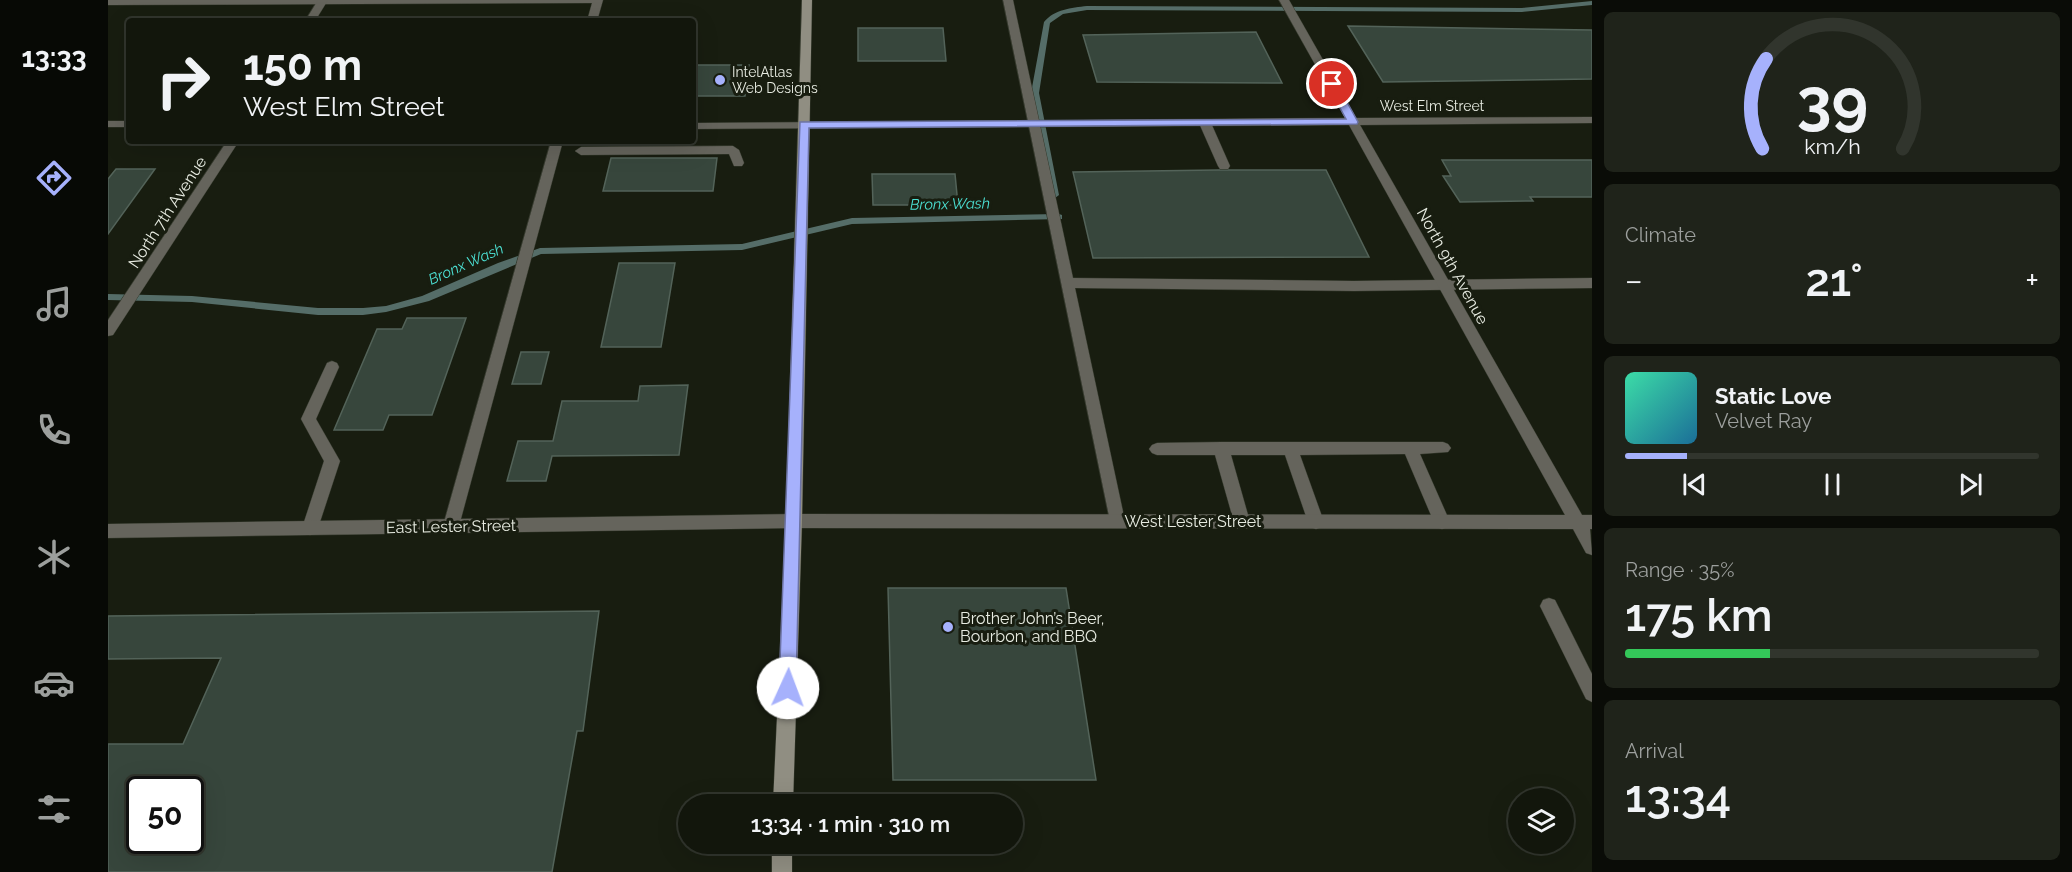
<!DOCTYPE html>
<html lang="en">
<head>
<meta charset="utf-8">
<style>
	body { margin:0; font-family:Raleway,sans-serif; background:#1f231a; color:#f1f3f6; height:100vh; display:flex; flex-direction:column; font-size:22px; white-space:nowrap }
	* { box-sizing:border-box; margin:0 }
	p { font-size:20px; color:#9c9f9d }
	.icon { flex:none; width:33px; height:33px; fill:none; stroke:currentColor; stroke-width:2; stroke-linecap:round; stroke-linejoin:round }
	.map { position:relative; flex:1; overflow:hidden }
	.panel { display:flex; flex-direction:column; gap:12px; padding:12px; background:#0a0c07; width:480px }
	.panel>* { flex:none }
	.hud { position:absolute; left:18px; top:18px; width:570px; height:126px; border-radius:6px; box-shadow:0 6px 24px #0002,0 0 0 2px #31352d; background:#12160c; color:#f1f3f6; overflow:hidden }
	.fabs { position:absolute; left:1400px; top:788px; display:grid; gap:12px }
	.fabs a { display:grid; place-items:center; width:66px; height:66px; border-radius:50%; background:#12160c; box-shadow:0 6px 24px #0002,0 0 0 2px #31352d; font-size:30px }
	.speed { position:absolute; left:18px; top:776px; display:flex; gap:12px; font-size:30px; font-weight:700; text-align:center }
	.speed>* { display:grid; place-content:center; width:78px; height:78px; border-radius:50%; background:#12160c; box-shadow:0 6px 24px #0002,0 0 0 2px #31352d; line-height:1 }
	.speed .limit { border:3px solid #111; border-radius:9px; background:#fff; color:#111 }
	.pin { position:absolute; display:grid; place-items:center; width:51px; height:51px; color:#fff; margin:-26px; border:3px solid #fff; border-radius:50%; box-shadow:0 2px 6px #0007 }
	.me { position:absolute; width:66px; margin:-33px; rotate:2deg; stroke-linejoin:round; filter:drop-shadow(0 0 4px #0008) }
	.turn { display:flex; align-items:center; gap:21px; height:126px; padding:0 18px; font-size:27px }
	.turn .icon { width:78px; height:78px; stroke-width:2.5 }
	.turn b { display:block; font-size:42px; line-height:51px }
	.big { font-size:45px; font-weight:600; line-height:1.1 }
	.panel .tile { flex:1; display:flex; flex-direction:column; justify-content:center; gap:9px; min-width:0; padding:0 21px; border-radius:9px; background:#1f231a }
	.panel .dial { align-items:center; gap:0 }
	.dial svg { height:156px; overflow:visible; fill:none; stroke:#31352d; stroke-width:7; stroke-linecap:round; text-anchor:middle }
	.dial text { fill:#f1f3f6; stroke:none }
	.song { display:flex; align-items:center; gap:18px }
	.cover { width:72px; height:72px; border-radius:9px; background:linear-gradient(135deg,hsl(160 70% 55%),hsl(200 70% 35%)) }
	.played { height:6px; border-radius:3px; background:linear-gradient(90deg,#a6b1fc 15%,#31352d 15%) }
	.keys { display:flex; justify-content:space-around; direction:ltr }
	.heat { display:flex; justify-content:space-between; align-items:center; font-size:33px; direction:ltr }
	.charge { height:9px; border-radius:4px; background:linear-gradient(90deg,#34c759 35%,#31352d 0) }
	.trip { position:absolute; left:570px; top:794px; width:345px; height:60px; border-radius:30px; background:#12160c; box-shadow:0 6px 24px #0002,0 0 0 2px #31352d; font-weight:600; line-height:60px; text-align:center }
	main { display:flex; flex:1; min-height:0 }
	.menu { display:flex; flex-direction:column; width:108px; justify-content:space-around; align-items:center; background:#070905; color:#9c9f9d }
	.menu .icon { width:42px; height:42px }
	.menu .active { color:#a6b1fc }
	.menu b { font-size:27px; color:#f1f3f6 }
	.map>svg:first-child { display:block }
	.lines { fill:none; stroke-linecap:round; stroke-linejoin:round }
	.stream { fill:#556d68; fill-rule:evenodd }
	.building { fill:#37463c; stroke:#536359; stroke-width:1.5; fill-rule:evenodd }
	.service-casing { stroke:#353a2d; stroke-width:1 }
	.minor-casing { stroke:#353a2d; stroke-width:1 }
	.secondary-casing { stroke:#353a2d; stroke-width:1 }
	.service { fill:#65645c; fill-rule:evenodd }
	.minor { fill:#65645c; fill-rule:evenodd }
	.secondary { fill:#908e82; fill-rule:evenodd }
	.route { fill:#a6b1fc; stroke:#6c73a4; stroke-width:1.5 }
	.poi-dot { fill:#a6b1fc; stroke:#181d10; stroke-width:2 }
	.labels { text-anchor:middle; stroke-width:6; stroke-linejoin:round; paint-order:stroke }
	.far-poi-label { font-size:14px; fill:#e7ebe1; stroke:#181d10; text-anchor:start }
	.far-street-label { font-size:14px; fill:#e7ebe1; stroke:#181d10 }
	.far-water-label { font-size:15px; font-style:italic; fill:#4ce1d4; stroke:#181d10 }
	.street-label { font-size:16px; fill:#e7ebe1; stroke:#181d10 }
	.poi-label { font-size:16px; fill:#e7ebe1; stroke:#181d10; text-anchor:start }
</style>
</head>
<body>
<main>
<nav class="menu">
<b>13:33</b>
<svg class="icon active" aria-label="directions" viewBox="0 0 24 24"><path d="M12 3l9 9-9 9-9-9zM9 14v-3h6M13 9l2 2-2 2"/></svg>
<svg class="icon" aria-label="music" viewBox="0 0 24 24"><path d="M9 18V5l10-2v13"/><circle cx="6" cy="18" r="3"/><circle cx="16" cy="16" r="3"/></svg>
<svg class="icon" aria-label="phone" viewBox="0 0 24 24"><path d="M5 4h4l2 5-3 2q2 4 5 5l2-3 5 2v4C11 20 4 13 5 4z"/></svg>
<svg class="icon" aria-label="climate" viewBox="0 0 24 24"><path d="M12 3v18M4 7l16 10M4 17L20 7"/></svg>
<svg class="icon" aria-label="car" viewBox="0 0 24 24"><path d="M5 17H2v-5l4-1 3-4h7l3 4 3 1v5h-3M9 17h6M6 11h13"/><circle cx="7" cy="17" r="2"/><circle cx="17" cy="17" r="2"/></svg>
<svg class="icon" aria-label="filters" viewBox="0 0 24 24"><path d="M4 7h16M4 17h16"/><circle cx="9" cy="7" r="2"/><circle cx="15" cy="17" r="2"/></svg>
</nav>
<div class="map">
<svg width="1484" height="872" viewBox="0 0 1484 872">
	<rect width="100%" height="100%" fill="#181d10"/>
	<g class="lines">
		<path class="stream" d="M 1484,1 L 1484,5 L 1414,12 L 979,10 L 955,14 L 942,23 L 931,93 L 951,195 L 947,198 L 943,195 L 923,93 L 936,22 C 947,9 963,8 979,6 L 1414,8 Z
			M 951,214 L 954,215 L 954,219 L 744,224 L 634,250 L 433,254 L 321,301 L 278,312 L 255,315 L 210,315 L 84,302 L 0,300 L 0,294 L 84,296 L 210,308 L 255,308 L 278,306 L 314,296 L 390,263 L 432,248 L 634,244 L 744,218 Z"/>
	</g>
	<path class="building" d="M 1240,26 L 1484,30 L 1484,79 L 1275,82 Z
		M 750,28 L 835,28 L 838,61 L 750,61 Z
		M 1148,32 L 1174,83 L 989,82 L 975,35 Z
		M 585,65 L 641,65 L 637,96 L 585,96 Z
		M 503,158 L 609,158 L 605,191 L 495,191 Z
		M 1334,160 L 1484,160 L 1484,197 L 1422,197 L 1425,201 L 1352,202 L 1335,176 L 1343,176 Z
		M 8,169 L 47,169 L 0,234 L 0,179 Z
		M 1110,170 L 1218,170 L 1261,257 L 985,258 L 965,172 Z
		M 764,174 L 847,174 L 850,205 L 765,205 Z
		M 511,263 L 567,263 L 553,347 L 493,347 Z
		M 299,318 L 358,318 L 324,415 L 281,415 L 275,430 L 226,430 L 269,329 L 294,329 Z
		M 413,352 L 441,352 L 433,384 L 404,384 Z
		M 580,385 L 571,455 L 444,456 L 438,481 L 399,481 L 410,441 L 445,441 L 454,401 L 530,401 L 532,386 Z
		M 780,588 L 958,588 L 988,780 L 785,780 Z
		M 491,611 L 475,731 L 469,731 L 444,872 L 0,872 L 0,744 L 75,744 L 113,658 L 0,659 L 0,616 ZM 32,789 L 82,789 L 82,840 L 32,840 Z"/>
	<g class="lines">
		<defs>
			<path id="service" d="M 0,0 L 495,0 L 489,21 L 479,21 L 484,3 L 0,5 Z
				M 895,0 L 905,0 L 965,278 L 1246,281 L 1484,278 L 1484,288 L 1246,291 L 967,288 L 1017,521 L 1015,526 L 1009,528 L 1003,526 Z
				M 1097,120 L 1103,123 L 1122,166 L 1120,169 L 1112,169 L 1110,166 L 1091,123 Z
				M 443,141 L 455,141 L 351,526 L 349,531 L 343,533 L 337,531 L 335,526 Z
				M 625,146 L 631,150 L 636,163 L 634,166 L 626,166 L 621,154 L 473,155 L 467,151 L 473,147 Z
				M 224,361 L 229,363 L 231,367 L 208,419 L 232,461 L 210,528 L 208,533 L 202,535 L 196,533 L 194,528 L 216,461 L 193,419 L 219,363 Z
				M 1113,442 L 1335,442 L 1340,444 L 1343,448 L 1340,452 L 1312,454 L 1342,522 L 1340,527 L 1334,529 L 1328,527 L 1297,454 L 1192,455 L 1216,522 L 1214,527 L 1208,529 L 1202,527 L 1200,522 L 1177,455 L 1123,455 L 1142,522 L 1140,527 L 1134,529 L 1128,527 L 1126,522 L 1107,455 L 1049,455 L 1044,453 L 1041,449 L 1044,445 L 1049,443 Z
				M 1441,598 L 1447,600 L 1484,674 L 1484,702 L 1478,699 L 1432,606 L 1435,600 Z"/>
			<path id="minor" d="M 210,0 L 220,0 L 207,21 L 197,21 Z
				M 1171,0 L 1181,0 L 1248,118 L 1484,117 L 1484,123 L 1252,125 L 1474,515 L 1484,515 L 1484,529 L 1482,529 L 1484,555 L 1478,553 L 1465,529 L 686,528 L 0,538 L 0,524 L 686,514 L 1457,515 L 1241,125 L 585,129 L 585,123 L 1237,118 Z
				M 0,121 L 21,121 L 21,127 L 0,127 Z
				M 119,141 L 131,141 L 5,335 L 0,336 L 0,320 Z"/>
			<path id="secondary" d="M 694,0 L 704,0 L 694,521 L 685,804 L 665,804 L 678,521 Z
				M 664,843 L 684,843 L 684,872 L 664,872 Z"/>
		</defs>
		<use href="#service" class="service-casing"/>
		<use href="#minor" class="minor-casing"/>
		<use href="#secondary" class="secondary-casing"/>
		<use href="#service" class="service"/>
		<use href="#minor" class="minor"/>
		<use href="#secondary" class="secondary"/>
	</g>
	<path class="route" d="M 1220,82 L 1229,84 L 1250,122 L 1249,124 L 701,128 L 688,688 L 685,694 L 680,696 L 674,694 L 671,688 L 692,122 L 1238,119 L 1219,84 Z"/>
	<g class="poi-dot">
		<circle cx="612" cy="80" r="6"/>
		<circle cx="840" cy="627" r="6"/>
	</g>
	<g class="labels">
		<g class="far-poi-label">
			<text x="624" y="77">IntelAtlas<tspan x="624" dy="16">Web Designs</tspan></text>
		</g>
		<g class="far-street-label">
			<text x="1324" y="111">West Elm Street</text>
		</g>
		<g class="far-water-label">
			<text transform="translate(842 204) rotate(-1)" y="5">Bronx Wash</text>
			<text transform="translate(358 264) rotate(-24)" y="5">Bronx Wash</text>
		</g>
		<g class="street-label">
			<text transform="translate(59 212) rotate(-57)" y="6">North 7th Avenue</text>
			<text transform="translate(1345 266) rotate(61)" y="6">North 9th Avenue</text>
			<text x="1085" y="527">West Lester Street</text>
			<text transform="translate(343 526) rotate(-1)" y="6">East Lester Street</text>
		</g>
		<g class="poi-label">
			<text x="852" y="624">Brother John’s Beer,<tspan x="852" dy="18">Bourbon, and BBQ</tspan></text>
		</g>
	</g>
</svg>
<div class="fabs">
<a><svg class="icon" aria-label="layers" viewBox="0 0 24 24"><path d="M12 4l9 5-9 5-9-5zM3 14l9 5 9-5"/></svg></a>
</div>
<div class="speed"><div class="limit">50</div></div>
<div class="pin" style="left:1224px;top:84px;background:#d93025"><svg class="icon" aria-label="arrive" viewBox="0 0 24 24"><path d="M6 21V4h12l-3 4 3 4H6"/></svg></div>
<svg class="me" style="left:680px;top:688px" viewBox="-20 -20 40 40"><circle r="19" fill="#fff"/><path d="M0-13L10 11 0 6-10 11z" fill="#a6b1fc"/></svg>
<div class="trip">13:34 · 1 min · 310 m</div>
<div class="hud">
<div class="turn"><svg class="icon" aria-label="right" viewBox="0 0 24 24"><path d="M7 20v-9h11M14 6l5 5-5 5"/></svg><div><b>150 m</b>West Elm Street</div></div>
</div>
</div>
<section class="panel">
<div class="tile dial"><svg viewBox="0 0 100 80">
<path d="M14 69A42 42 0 1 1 86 69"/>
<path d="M14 69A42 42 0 0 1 16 23" stroke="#a6b1fc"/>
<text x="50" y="56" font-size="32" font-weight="700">39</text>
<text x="50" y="72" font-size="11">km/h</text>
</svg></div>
<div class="tile"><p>Climate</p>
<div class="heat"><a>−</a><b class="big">21°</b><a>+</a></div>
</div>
<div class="tile">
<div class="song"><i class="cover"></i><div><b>Static Love</b><p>Velvet Ray</p></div></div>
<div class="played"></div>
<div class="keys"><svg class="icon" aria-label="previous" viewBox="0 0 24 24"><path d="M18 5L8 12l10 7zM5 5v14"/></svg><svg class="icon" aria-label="pause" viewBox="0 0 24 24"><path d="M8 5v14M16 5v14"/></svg><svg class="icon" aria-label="next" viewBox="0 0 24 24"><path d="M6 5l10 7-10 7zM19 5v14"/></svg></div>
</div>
<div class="tile"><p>Range · 35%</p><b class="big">175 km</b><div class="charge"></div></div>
<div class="tile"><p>Arrival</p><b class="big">13:34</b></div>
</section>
</main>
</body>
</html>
